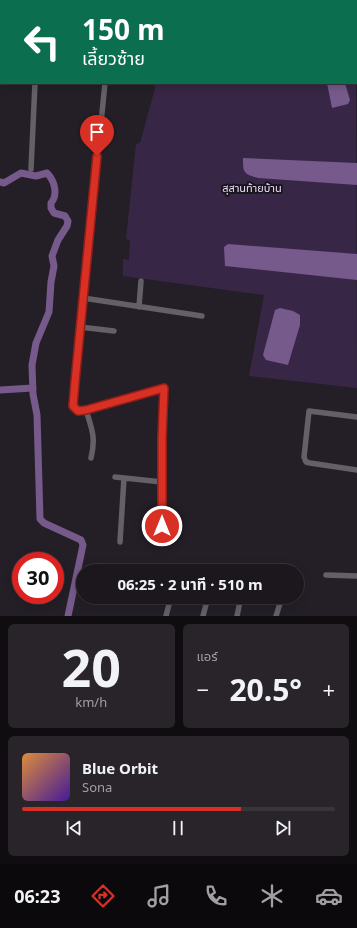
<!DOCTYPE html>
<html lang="th">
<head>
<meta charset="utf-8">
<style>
	body { margin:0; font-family:"Noto Sans","Noto Sans Thai",sans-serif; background:#28242a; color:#f1f3f6; height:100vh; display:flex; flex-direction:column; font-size:15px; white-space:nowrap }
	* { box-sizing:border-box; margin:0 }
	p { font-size:13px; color:#a09fa4 }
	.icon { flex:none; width:22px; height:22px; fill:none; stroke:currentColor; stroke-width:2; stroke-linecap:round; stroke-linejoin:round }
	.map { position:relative; height:616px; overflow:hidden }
	.side { display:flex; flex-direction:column; gap:8px; padding:8px; background:#0f0d10; flex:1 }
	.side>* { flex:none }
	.top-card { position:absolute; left:0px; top:0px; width:357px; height:84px; box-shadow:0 2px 10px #0003,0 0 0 1px #39363b; background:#0b6e4f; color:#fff; overflow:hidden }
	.speed { position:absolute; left:12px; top:552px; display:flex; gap:8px; font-size:20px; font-weight:700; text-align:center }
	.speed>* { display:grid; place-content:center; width:52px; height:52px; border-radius:50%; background:#1b171d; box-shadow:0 2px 10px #0003,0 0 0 1px #39363b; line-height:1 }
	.speed .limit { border:6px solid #d22; background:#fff; color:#111 }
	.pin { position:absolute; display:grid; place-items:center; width:34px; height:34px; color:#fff; margin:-41px -17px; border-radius:50% 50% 50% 0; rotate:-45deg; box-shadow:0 0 4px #0007 }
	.pin .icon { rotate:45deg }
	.me { position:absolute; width:44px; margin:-22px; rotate:0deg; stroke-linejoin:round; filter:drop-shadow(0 0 3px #0008) }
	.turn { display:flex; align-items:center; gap:14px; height:84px; padding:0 16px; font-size:18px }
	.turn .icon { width:52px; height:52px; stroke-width:2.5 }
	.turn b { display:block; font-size:28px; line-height:34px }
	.big { font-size:30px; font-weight:700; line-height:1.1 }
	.side .card { flex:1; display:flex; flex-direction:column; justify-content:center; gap:6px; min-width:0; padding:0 14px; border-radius:6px; background:#28242a }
	.side .dial { align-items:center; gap:0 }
	.dial b { font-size:52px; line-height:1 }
	.song { display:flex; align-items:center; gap:12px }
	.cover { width:48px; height:48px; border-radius:6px; background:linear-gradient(135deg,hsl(30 70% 55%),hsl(260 70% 35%)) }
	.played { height:4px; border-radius:2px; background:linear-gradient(90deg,#d93025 70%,#39363b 70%) }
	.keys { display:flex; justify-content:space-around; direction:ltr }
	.heat { display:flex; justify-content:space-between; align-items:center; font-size:22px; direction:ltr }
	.side .tiles { flex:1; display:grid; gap:8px; grid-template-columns:1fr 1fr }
	.card:last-child { grid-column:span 2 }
	.trip { position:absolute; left:76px; top:564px; width:228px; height:40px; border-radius:20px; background:#1b171d; box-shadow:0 2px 10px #0003,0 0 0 1px #39363b; font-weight:700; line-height:40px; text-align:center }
	.dock { display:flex; height:64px; justify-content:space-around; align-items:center; background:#0b090c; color:#a09fa4 }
	.dock .icon { width:28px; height:28px }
	.dock .selected { color:#d93025 }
	.dock b { font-size:18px; color:#f1f3f6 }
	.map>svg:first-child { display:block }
	.green { fill:#382646 }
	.water { fill:#765a8b }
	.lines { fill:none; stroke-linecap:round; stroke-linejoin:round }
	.canal { stroke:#765a8b; stroke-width:7 }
	.street { stroke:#636165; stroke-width:5.5 }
	.route-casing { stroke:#8d1f18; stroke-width:10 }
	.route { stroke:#d93025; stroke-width:7 }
	.labels { text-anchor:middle; stroke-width:4; stroke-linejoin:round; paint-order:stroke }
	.park-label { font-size:11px; fill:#ecdbf9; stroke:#1a161e }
</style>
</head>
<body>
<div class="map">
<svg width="357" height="616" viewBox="0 0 357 616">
	<rect width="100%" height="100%" fill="#241f27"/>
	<path class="green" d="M 129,0 L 332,0 L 333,1 L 130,1 Z
		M 356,58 L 357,388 L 249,376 L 264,295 L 123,276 L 123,259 L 129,260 L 130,240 L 126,239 L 136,144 L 140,143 L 155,88 L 155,83 L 356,83 Z"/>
	<path class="water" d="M 327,83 L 345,83 L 350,100 L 348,104 L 332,108 Z
		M 243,158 L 357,163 L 357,185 L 258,178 C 243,174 243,172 243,158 Z
		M 228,244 L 357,254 L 357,280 L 225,266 L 224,247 Z
		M 280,308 L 293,311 L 300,315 L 300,325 L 288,365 L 266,360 L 263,355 L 275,310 Z"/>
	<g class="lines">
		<path class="canal" d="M 0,182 L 4,183 L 21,173 L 36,176 L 47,173 C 55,181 58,195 51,203 L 51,208 L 54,213 L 65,216 L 68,221 L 67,226 L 58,240 L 52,256 L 54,266 L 51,282 L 49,312 L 36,343 L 32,365 L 33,394 L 37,415 L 40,519 L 44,523 L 81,540 L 83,545 L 68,616
			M 0,390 L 33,388"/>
		<path class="street" d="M 89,0 L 90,1
			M 7,1 L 7,0
			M 356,12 L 357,12
			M 0,60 L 1,60
			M 105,83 L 73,402 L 75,409 L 78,411 L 86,410 L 164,388 L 162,438 L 162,541
			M 31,169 L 35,83
			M 83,298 L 202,316
			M 139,307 L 141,281
			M 80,327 L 114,331
			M 86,410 C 92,429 96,438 91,458
			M 357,417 L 309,411 L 304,457 L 306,462 L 310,463 L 357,470
			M 115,477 L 162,482
			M 120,542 L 124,478
			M 178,571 L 180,566
			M 326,575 L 357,576
			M 166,616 L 171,597
			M 203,616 L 208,597
			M 237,616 L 241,597
			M 276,616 L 282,597"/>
	</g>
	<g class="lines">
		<defs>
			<path id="route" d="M 97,156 L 75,382 L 73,406 L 78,411 L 86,410 L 164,388 L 162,438 L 162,526"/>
		</defs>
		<use href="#route" class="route-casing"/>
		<use href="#route" class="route"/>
	</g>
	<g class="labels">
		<g class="park-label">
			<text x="252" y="192">สุสานท้ายบ้าน</text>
		</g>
	</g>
</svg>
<div class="speed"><div class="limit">30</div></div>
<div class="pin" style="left:97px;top:156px;background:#d93025"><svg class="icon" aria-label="arrive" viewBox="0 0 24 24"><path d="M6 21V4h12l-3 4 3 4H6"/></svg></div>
<svg class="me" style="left:162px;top:526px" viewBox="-20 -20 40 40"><circle r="17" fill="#d93025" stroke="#fff" stroke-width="3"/><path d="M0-11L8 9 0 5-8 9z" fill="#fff"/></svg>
<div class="trip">06:25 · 2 นาที · 510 m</div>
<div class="top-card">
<div class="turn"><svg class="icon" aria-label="left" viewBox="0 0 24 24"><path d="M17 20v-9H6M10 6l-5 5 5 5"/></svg><div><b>150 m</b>เลี้ยวซ้าย</div></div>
</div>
</div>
<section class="side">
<div class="tiles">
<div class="card dial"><b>20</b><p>km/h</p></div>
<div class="card"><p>แอร์</p>
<div class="heat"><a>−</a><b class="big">20.5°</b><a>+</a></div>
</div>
<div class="card">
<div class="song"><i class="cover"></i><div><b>Blue Orbit</b><p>Sona</p></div></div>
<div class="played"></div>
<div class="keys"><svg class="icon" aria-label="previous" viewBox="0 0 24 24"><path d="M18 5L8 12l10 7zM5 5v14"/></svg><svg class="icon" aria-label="pause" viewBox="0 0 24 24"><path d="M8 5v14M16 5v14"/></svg><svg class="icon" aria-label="next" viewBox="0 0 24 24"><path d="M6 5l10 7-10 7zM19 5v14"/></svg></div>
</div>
</div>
</section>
<nav class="dock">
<b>06:23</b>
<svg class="icon selected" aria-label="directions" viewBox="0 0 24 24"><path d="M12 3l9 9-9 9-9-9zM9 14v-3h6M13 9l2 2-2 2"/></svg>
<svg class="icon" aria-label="music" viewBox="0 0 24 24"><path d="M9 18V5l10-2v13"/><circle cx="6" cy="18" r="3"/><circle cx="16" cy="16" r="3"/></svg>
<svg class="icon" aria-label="phone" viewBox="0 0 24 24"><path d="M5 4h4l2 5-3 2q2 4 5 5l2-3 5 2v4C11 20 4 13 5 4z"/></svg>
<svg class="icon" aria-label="climate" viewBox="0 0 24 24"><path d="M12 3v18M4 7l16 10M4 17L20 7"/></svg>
<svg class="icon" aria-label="car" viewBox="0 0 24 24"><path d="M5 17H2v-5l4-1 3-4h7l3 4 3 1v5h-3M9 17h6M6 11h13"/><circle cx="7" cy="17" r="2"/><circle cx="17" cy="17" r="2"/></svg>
</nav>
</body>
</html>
